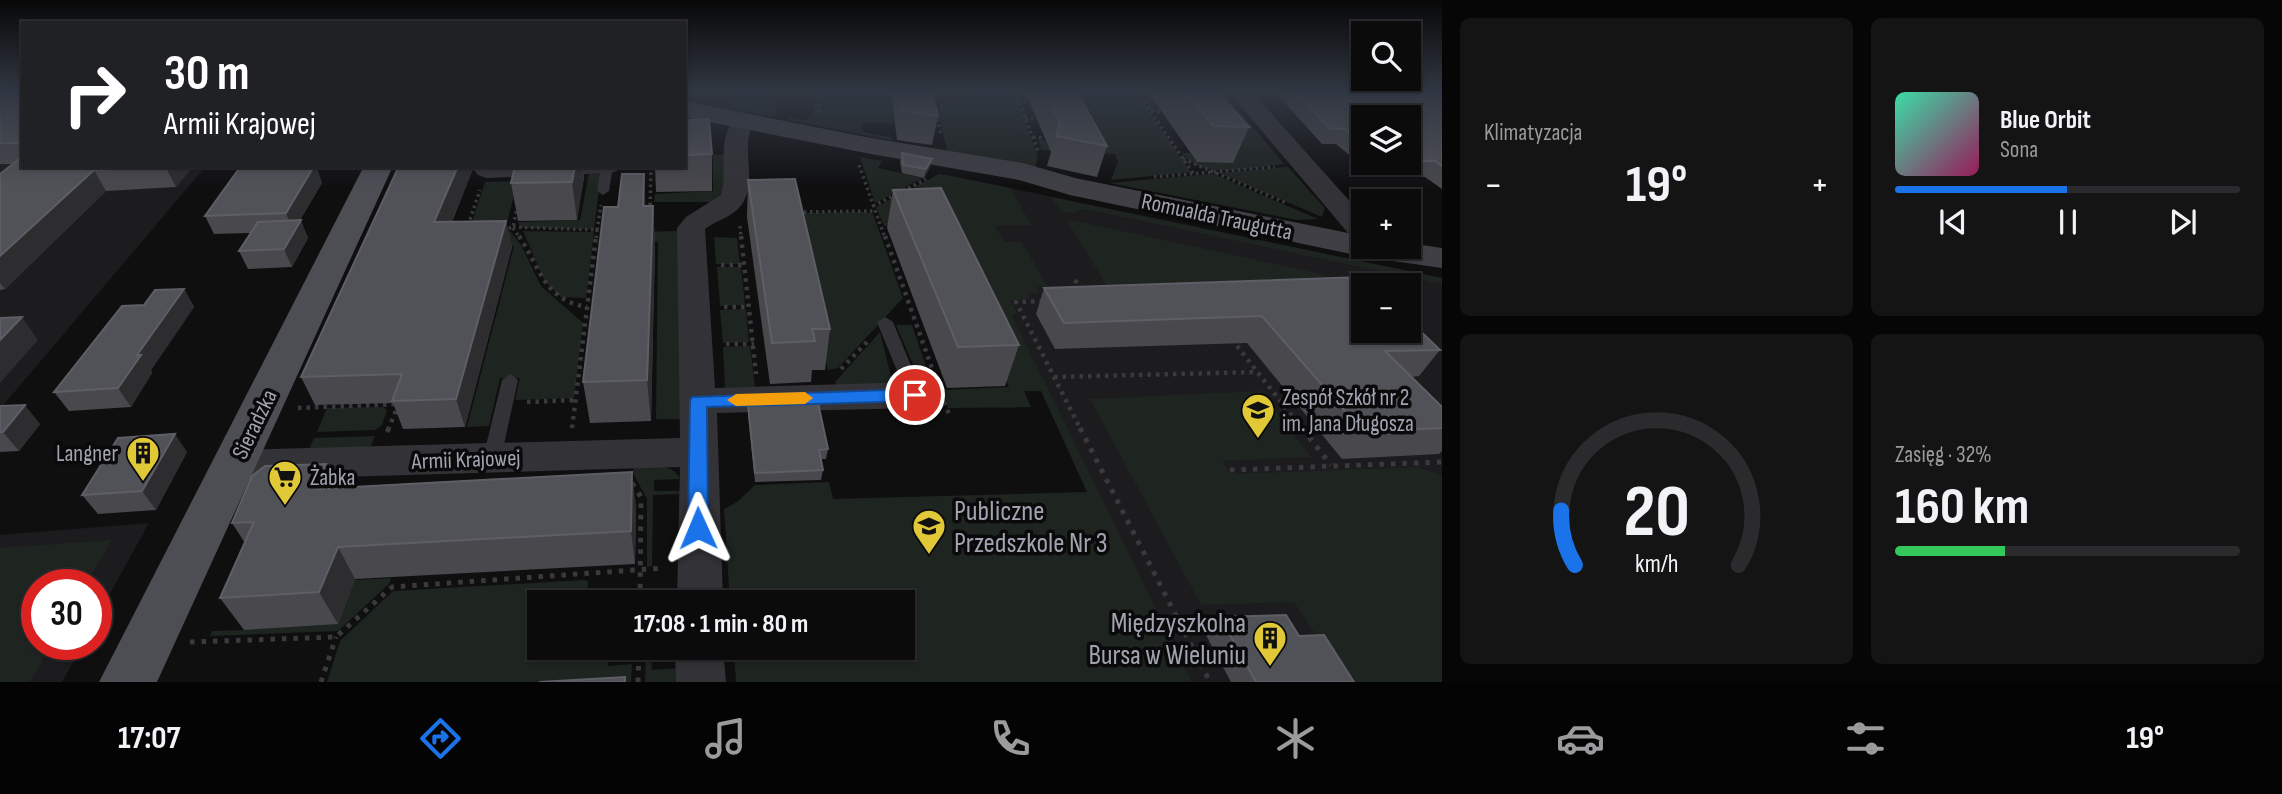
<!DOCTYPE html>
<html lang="pl">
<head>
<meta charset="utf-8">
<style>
	body { margin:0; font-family:"Sofia Sans Condensed",sans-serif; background:#141415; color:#f1f3f6; height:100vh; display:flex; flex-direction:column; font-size:26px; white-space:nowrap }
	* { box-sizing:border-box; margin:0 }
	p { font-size:23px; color:#9a9b9d }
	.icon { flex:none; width:38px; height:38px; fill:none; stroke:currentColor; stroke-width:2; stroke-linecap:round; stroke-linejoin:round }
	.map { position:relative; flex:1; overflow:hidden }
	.sheet { display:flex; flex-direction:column; gap:18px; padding:18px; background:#060607; width:840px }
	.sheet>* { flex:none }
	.hud { position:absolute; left:21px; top:21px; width:665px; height:147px; border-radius:0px; box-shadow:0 2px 5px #0004,0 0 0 2px #2b2b2d; background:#202124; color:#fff; overflow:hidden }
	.controls { position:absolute; left:1351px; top:21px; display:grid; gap:14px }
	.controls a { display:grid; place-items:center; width:70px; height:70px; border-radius:0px; background:#0b0b0c; box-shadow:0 2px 5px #0004,0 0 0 2px #2b2b2d; font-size:35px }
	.speed { position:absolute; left:21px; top:569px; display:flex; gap:14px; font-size:35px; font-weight:700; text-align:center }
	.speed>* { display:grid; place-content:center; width:91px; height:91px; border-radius:50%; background:#0b0b0c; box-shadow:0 2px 5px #0004,0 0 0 2px #2b2b2d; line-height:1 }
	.speed .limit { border:10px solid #d22; background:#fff; color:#111 }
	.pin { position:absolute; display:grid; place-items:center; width:60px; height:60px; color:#fff; margin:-30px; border:4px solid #fff; border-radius:50%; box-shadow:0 2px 7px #0007 }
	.me { position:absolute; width:77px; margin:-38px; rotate:359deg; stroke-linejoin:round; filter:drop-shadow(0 0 5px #0008) }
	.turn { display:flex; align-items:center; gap:24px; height:147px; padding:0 28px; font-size:32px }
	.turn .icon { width:91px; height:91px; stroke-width:2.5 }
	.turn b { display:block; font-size:49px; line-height:60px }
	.big { font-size:52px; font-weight:700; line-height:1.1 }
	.sheet .card { flex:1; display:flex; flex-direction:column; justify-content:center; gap:10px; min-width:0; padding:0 24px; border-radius:10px; background:#141415 }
	.sheet .dial { align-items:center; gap:0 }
	.dial svg { height:182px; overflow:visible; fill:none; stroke:#2b2b2d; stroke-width:7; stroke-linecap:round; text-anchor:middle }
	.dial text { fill:#f1f3f6; stroke:none }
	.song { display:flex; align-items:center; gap:21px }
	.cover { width:84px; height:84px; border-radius:10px; background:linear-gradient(135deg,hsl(160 70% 55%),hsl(330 70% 35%)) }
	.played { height:7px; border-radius:4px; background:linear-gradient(90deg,#1a73e8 50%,#2b2b2d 50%) }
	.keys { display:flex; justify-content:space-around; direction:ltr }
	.heat { display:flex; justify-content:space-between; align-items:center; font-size:38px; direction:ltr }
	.charge { height:10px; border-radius:5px; background:linear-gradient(90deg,#34c759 32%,#2b2b2d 0) }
	.sheet .tiles { flex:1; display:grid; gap:18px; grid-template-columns:repeat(2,1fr) }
	.trip { position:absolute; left:527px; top:590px; width:388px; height:70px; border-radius:0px; background:#0b0b0c; box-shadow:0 2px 5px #0004,0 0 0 2px #2b2b2d; font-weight:700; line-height:70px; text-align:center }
	.dock { display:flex; height:112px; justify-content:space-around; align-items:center; background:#040405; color:#9a9b9d }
	.dock .icon { width:49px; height:49px }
	.dock .selected { color:#1a73e8 }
	.dock b { font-size:32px; color:#f1f3f6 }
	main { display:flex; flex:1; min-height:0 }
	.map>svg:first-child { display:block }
	.built { fill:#1c1b1d; fill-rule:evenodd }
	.green { fill:#1e2420 }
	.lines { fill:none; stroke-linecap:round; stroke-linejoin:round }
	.path-far2 { stroke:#39393e; stroke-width:3.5; stroke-dasharray:2.5 3.5; stroke-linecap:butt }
	.path-far1 { stroke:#39393e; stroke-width:4.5; stroke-dasharray:3.5 5; stroke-linecap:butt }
	.path { stroke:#39393e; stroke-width:5; stroke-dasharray:4.5 7; stroke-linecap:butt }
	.lane { fill:#333237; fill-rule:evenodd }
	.street { fill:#333237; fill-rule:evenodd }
	.secondary { fill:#3f3f45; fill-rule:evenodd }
	.primary { fill:#4d4d54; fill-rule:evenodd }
	.wall { fill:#48484d; fill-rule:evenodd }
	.shaded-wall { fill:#2d2d30 }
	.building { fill:#515258; stroke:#5e5e66; stroke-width:2 }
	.route { fill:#1a73e8; stroke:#114b97; stroke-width:2 }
	.slow { fill:#f59e0b }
	.labels { text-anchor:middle; stroke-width:7; stroke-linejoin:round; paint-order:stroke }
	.street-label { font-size:23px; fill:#a1a3b0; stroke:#0a0a0b }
	.poi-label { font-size:23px; fill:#a1a3b0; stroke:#0a0a0b; text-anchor:start }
	.near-poi-label { font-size:28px; fill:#a1a3b0; stroke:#0a0a0b; text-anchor:start }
</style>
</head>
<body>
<main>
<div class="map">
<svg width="1442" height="682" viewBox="0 0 1442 682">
	<rect width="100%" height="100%" fill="#0f0f10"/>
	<path class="built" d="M 0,153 L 23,166 L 206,166 L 0,409 Z
		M 943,174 L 1442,278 L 1442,682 L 736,682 L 903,648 L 903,602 L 734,502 L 1098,492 ZM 1363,285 L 1409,285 L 1409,331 L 1363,331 Z
		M 149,523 L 96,619 L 96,584 L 37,584 L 37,644 L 83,644 L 62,682 L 0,682 L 0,535 Z"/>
	<path class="green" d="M 730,92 L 773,92 L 777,114 L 774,117 L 729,108 Z
		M 813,92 L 890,92 L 894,123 L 862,123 L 863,132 L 891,137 L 893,141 L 787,120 L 790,117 L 807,120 L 814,110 Z
		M 977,92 L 1013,92 L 1038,156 L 1035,169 L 947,151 L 938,110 Z
		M 1056,92 L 1136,93 L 1191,172 L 1111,180 L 1118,162 L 1115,154 L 1041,150 L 1039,140 L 1045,140 L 1049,148 L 1085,150 Z
		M 1178,92 L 1223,92 L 1284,164 C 1254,167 1203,182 1182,153 L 1190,153 L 1197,162 L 1233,163 Z
		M 730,154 L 728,185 L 719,202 L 654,202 L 655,194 L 713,191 L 713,155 Z
		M 860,157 L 882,161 L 878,168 L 923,178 L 875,203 Z
		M 1288,167 L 1325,208 L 1322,217 L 1219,173 Z
		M 589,173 L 598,173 L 601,176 L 594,229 L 522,228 L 517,222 L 580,220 Z
		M 939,174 L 1011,188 L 1031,225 L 995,226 L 1004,242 L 1022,242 L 1047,286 L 1036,287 L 1039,293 L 1028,293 L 1030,299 L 1010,300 L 1018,314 L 1012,315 L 1192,682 L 736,682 L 734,648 L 903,648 L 903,602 L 730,602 L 724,509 L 737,502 L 755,485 L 829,482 L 833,499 L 1087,492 L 1041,391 L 1024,391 L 1031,407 L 948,408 L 941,390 L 1009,387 L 936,226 L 884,226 L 876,207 Z
		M 1212,174 L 1213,174 L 1318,219 L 1297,220 L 1109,183 Z
		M 518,181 L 507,222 L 473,237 L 467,237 L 485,182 Z
		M 1051,197 L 1442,278 L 1442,284 L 1085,209 L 1073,213 L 1061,211 Z
		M 866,212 L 873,214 L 903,298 L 838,368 L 828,370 L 795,216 L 753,214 Z
		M 1066,219 L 1322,274 L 1347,291 L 1108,288 Z
		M 510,231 L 521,245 L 541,286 L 583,323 L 574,398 L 515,400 L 520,378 L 500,378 L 489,426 L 467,427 L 514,246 L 464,246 Z
		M 523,231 L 594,232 L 586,298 L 561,297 L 545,282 Z
		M 676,231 L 684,241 L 688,419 L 656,419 L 658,242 L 605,243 L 603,260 L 596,260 L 599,239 L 611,233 Z
		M 714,237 L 737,238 L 740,264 L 716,264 Z
		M 717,267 L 741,267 L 745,305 L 720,306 Z
		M 746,309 L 749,342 L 723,343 L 720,310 Z
		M 896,325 L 912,325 L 930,378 L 928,381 L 920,381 Z
		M 880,332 L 893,384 L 838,386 L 835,382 Z
		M 750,346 L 755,387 L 725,388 L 723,347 Z
		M 1261,391 L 1311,457 L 1222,461 L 1231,474 L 1417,467 L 1442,475 L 1442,682 L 1347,682 L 1294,602 L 1201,605 L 1090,399 Z
		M 383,407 L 387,410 L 382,425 L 375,430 L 317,432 L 327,408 Z
		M 375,436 L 368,453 L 309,449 L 314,438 Z
		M 634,465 C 650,466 672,462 680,479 L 654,480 L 654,491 L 680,491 L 680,494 L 653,495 L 652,566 L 647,567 L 647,499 L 633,473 Z
		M 112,540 L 86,584 L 37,584 L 37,644 L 52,644 L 30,682 L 0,682 L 0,548 Z
		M 391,578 L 389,584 L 338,631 L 210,636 L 212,631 L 244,630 L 354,580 Z
		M 585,580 L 588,582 L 587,596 L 541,598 L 533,657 L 608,652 L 608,666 L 632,664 L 631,682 L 327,682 L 340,641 L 393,591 Z
		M 646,648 L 651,648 L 652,670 L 682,668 L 683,682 L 645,682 Z"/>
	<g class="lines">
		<path class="path-far2" d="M 819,92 L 819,113
			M 1015,92 L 1039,153
			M 1137,92 L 1193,173
			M 1140,94 L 1150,95
			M 1018,100 L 1029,100
			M 935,109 L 973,92
			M 1151,111 L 1162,112
			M 936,113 L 941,135
			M 1025,118 L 1037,118
			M 1033,137 L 1045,138
			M 1183,159 L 1286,203
			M 859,165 L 885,238
			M 1154,177 L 1275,167
			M 903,191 L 926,179
			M 873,206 L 895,195
			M 650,211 L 651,166
			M 798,212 L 874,211
			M 468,225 L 480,190
			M 740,226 L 741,238
			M 513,227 L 597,230 L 601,205
			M 513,228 L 520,238
			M 503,230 L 513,227 L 517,208
			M 596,238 L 597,230 L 606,230"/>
		<path class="path-far1" d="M 519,236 C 541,269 543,299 587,307
			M 741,236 L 756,374
			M 885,236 L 934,374
			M 721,265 L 743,265
			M 1075,280 L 1083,291
			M 1043,301 L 1016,302 L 1081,430
			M 724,307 L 749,307
			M 726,344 L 754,344
			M 1237,346 L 1303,430
			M 841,369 L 869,340
			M 1054,377 L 1257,372
			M 527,402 L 576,400
			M 944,402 L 949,414
			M 298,408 L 398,404
			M 572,428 L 596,236
			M 388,430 L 397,408"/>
		<path class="path" d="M 1080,428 L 1210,682
			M 1302,428 L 1331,465
			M 387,432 L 389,428
			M 1230,470 L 1442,462
			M 632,483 L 641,497 L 640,602
			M 190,642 L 336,637 L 392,587 L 664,568
			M 321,682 L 336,637
			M 638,682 L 639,648"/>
		<path class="lane" d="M 601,166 L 613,166 L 609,191 L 603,195 L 597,191 Z
			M 885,317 L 893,322 L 923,395 L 921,399 L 909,399 L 907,395 L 877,322 Z
			M 510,374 L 518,380 L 501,458 L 498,463 L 492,465 L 486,463 L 483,458 L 502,380 Z"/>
		<path class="street" d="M 1229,92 L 1252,92 L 1363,216 L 1363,241 L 1353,239 Z
			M 744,114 L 752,116 L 755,121 C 737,148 762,184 738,209 C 729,218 715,221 705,229 L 715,388 L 915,382 L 928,386 L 933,395 L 928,404 L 915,408 L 717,413 L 723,602 L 677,602 L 680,467 L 234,480 L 220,476 L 214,465 L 220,454 L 234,450 L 680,438 L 677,228 L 686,217 L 721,195 C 729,165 715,143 736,116 Z
			M 477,166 L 620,166 L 617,171 L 608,173 L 487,178 L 478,175 L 474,170 Z
			M 675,648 L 723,648 L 726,682 L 676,682 Z"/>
		<path class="secondary" d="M 684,101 L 871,138 L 1023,163 L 1075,178 L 1363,236 L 1363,247 L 1409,247 L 1409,243 L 1442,248 L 1442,268 L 1365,257 L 1070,195 L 1019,180 L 871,154 L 684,117 Z"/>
		<path class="primary" d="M 364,166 L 393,166 L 157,682 L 99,682 Z"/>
	</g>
	<path class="wall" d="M 0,92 L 23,92 L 23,166 L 193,166 L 176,187 L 106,191 L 5,289 L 0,290 L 0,174 L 13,164 L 0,164 Z
		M 891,92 L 932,92 L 938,116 L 932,145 L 897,140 Z
		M 1025,92 L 1077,92 L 1107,146 L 1097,177 L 1047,166 L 1051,152 Z
		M 1148,92 L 1218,92 L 1249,127 L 1233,163 L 1197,162 Z
		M 1275,92 L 1442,92 L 1442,189 L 1425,177 L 1375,176 L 1336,144 L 1322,144 ZM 1363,117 L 1409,117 L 1409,163 L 1363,163 Z
		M 684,120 L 712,154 L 712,191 L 656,192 L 655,166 L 684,166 Z
		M 902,153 L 930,167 L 924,178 L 902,173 L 900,162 Z
		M 316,166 L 322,183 L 300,220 L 308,238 L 292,267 L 248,269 L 239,251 L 251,233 L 214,234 L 205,216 L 275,167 Z
		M 399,166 L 474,166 L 452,222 L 506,221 L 512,247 L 465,427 L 403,429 L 393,403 L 315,405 L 301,377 Z
		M 515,166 L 583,166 L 584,177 L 577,220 L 518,221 L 511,183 Z
		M 748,180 L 830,329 L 825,370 L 812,370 L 811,382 L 770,384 L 747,217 Z
		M 893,190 L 1019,345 L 1005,386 L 947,388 L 887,228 Z
		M 646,206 L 653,206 L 655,243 L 651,421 L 590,423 L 583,382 Z
		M 1363,277 L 1440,350 L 1419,376 L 1411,377 L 1442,407 L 1442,451 L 1439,454 L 1342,459 L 1247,343 L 1055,349 L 1036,314 L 1044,288 Z
		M 184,289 L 194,307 L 151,370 L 152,373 L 131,407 L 69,411 L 54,392 L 144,305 Z
		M 748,405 L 828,449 L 826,459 L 821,459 L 823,470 L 821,480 L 755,482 L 748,415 Z
		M 0,406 L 40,424 L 19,451 L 0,452 Z
		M 187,452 L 156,510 L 98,514 L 82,495 Z
		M 338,488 L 636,505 L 635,564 L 355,579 L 338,624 L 244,630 L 220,598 L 245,543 L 232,523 Z
		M 1220,617 L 1354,682 L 1231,682 L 1206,635 Z
		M 609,648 L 632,648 L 632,649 L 609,650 Z"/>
	<path class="shaded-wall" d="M 932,159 L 930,167 L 924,178 L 926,169 Z
		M 165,166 L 193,166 L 176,187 Z
		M 314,166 L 316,166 L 322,183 L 293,231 L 286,213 Z
		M 458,166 L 474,166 L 441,249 L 434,222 Z
		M 575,166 L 583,166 L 584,177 L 577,220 L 572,182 Z
		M 94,170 L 106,191 L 5,289 L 0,283 L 0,256 Z
		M 644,174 L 646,210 L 643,206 Z
		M 653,206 L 655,243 L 651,421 L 647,380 Z
		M 301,220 L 308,238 L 292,267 L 284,249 Z
		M 506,221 L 512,247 L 465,427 L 456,399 Z
		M 184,289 L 194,307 L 151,370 L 152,373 L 131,407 L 118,388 L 137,355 Z
		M 22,317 L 38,340 L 0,383 L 0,340 Z
		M 25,405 L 40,424 L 19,451 L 3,432 Z
		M 175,434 L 187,452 L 156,510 L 142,491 Z
		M 326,464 L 342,496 L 316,489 Z
		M 632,472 L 636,505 L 635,564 L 631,531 Z
		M 338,547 L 355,579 L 338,624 L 319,592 Z"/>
	<path class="building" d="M 0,92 L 23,92 L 23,143 L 0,143 Z
		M 899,92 L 932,92 L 938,116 L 902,110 Z
		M 1046,92 L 1077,92 L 1107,146 L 1056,136 L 1060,123 Z
		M 1186,92 L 1218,92 L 1249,127 L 1213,126 Z
		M 1295,92 L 1442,92 L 1442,166 L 1435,161 L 1409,161 L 1409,117 L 1363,117 L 1363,144 L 1345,129 L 1330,129 Z
		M 709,119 L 712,154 L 684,155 L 684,120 Z
		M 902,153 L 932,159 L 926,169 L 903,165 Z
		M 23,156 L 23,166 L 166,166 L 94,170 L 0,256 L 0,174 Z
		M 241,166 L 271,167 L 314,166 L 286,213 L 205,216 Z
		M 399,166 L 458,166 L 434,222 L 506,221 L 456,399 L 392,401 L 402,374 L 301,377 Z
		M 515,166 L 575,166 L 572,182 L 511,183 Z
		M 622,174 L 644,174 L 643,206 L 653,206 L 647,380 L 583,382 L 604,207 L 618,207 Z
		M 795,179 L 830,329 L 812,329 L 815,341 L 772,343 L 748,180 Z
		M 941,188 L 1019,345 L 958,347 L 893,190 Z
		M 301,220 L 284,249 L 239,251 L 258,222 Z
		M 1363,277 L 1372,285 L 1363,285 L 1363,331 L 1409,331 L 1409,320 L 1440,350 L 1385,351 L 1442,407 L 1442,428 L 1363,432 L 1262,316 L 1064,323 L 1044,288 Z
		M 184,289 L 137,355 L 141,355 L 118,388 L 54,392 L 122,306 L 144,305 L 155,290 Z
		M 22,317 L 0,340 L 0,318 Z
		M 818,403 L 828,449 L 819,450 L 823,470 L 755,473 L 748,405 Z
		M 25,405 L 3,432 L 0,432 L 0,406 Z
		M 175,434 L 142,491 L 82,495 L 118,438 Z
		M 326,464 L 316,489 L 632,472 L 631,531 L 338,547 L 319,592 L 220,598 L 254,522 L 232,523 L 252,476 L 265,466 Z
		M 1286,615 L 1299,636 L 1324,635 L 1354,682 L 1256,682 L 1220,617 Z
		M 625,677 L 625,682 L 539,682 Z"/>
	<linearGradient id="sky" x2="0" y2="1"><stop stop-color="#080809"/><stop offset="0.49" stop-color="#313742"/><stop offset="1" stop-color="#313742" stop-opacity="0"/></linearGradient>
	<rect width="1442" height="188" fill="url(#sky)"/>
	<path class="route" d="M 915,389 L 924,395 L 915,401 L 707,407 L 708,528 L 705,534 L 698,536 L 691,534 L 688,528 L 690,401 L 692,397 Z"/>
	<path class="slow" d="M 805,392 L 813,398 L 805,404 L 736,406 L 727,400 L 736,394 Z"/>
	<defs>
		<symbol id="school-pin" viewBox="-11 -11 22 30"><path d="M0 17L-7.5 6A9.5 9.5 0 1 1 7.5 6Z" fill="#e0c837" stroke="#0a0a0b"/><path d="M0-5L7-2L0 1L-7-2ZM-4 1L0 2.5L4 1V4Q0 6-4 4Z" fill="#111"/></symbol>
		<symbol id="building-pin" viewBox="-11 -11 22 30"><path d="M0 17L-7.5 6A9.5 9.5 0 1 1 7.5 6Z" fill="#e0c837" stroke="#0a0a0b"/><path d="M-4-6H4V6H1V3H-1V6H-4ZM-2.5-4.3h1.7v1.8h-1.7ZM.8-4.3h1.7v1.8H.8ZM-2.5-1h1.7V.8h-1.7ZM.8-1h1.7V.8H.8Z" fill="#111"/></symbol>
		<symbol id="supermarket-pin" viewBox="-11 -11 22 30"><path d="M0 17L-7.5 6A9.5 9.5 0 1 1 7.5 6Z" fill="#e0c837" stroke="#0a0a0b"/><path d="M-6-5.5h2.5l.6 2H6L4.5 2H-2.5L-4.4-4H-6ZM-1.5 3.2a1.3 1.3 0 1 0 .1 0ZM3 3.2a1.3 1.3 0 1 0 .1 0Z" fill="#111"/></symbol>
	</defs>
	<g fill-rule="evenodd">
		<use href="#school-pin" x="1239" y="391" width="38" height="52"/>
		<use href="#building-pin" x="124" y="434" width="38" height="52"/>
		<use href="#supermarket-pin" x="266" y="458" width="38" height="52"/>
		<use href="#school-pin" x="910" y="507" width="38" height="52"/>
		<use href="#building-pin" x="1251" y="619" width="38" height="52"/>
	</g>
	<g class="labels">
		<g class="street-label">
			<text transform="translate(1217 216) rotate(12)" y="8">Romualda Traugutta</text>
			<text transform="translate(254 424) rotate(-64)" y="8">Sieradzka</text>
			<text transform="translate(466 459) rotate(-2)" y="8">Armii Krajowej</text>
		</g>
		<g class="poi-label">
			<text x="1282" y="405">Zespół Szkół nr 2<tspan x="1282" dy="26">im. Jana Długosza</tspan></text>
			<text x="118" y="461" text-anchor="end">Langner</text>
			<text x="310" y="485">Żabka</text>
		</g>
		<g class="near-poi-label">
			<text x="954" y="520">Publiczne<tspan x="954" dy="32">Przedszkole Nr 3</tspan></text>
			<text x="1246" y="632" text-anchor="end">Międzyszkolna<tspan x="1246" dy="32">Bursa w Wieluniu</tspan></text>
		</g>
	</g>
</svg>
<div class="controls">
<a><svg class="icon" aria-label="search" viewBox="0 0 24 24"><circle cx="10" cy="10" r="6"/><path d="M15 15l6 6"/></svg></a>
<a><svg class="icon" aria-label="layers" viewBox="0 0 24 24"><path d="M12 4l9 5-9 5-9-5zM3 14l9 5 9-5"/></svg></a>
<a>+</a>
<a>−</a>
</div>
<div class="speed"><div class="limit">30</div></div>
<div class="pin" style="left:915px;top:395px;background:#d93025"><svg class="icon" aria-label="arrive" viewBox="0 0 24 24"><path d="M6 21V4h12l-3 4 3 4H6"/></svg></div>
<svg class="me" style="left:698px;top:528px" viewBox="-20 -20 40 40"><path d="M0-17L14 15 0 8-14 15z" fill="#1a73e8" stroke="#fff" stroke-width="4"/></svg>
<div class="trip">17:08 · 1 min · 80 m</div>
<div class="hud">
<div class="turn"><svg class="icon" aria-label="right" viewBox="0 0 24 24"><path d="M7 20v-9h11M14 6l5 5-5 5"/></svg><div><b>30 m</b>Armii Krajowej</div></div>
</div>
</div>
<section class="sheet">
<div class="tiles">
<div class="card"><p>Klimatyzacja</p>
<div class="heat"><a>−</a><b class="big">19°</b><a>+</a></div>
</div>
<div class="card">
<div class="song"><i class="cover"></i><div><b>Blue Orbit</b><p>Sona</p></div></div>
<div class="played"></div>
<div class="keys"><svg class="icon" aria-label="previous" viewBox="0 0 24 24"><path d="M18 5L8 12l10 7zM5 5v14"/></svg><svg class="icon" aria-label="pause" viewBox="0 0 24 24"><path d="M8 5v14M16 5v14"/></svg><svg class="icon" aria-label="next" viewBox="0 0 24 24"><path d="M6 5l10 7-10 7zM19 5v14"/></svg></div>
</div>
<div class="card dial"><svg viewBox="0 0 100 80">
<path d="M14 69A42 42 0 1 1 86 69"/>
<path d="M14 69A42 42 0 0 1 8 45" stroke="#1a73e8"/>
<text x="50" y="56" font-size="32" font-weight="700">20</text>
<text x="50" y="72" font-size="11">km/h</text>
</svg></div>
<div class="card"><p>Zasięg · 32%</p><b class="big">160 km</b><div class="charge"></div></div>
</div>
</section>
</main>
<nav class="dock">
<b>17:07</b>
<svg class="icon selected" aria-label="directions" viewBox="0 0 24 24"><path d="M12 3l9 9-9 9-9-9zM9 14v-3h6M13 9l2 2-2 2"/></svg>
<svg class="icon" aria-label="music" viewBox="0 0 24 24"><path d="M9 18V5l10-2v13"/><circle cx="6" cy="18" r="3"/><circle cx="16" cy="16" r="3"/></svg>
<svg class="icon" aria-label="phone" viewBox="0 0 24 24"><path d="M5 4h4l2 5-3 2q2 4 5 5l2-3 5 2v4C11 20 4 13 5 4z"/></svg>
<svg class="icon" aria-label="climate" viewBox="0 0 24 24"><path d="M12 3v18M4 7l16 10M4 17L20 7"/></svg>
<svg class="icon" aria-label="car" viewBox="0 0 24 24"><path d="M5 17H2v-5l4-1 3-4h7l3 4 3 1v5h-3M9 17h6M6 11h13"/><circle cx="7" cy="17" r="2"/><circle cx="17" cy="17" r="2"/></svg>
<svg class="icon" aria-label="filters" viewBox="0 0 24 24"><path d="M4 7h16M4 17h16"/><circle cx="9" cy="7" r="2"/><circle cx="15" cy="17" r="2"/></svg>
<b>19°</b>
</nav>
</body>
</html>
